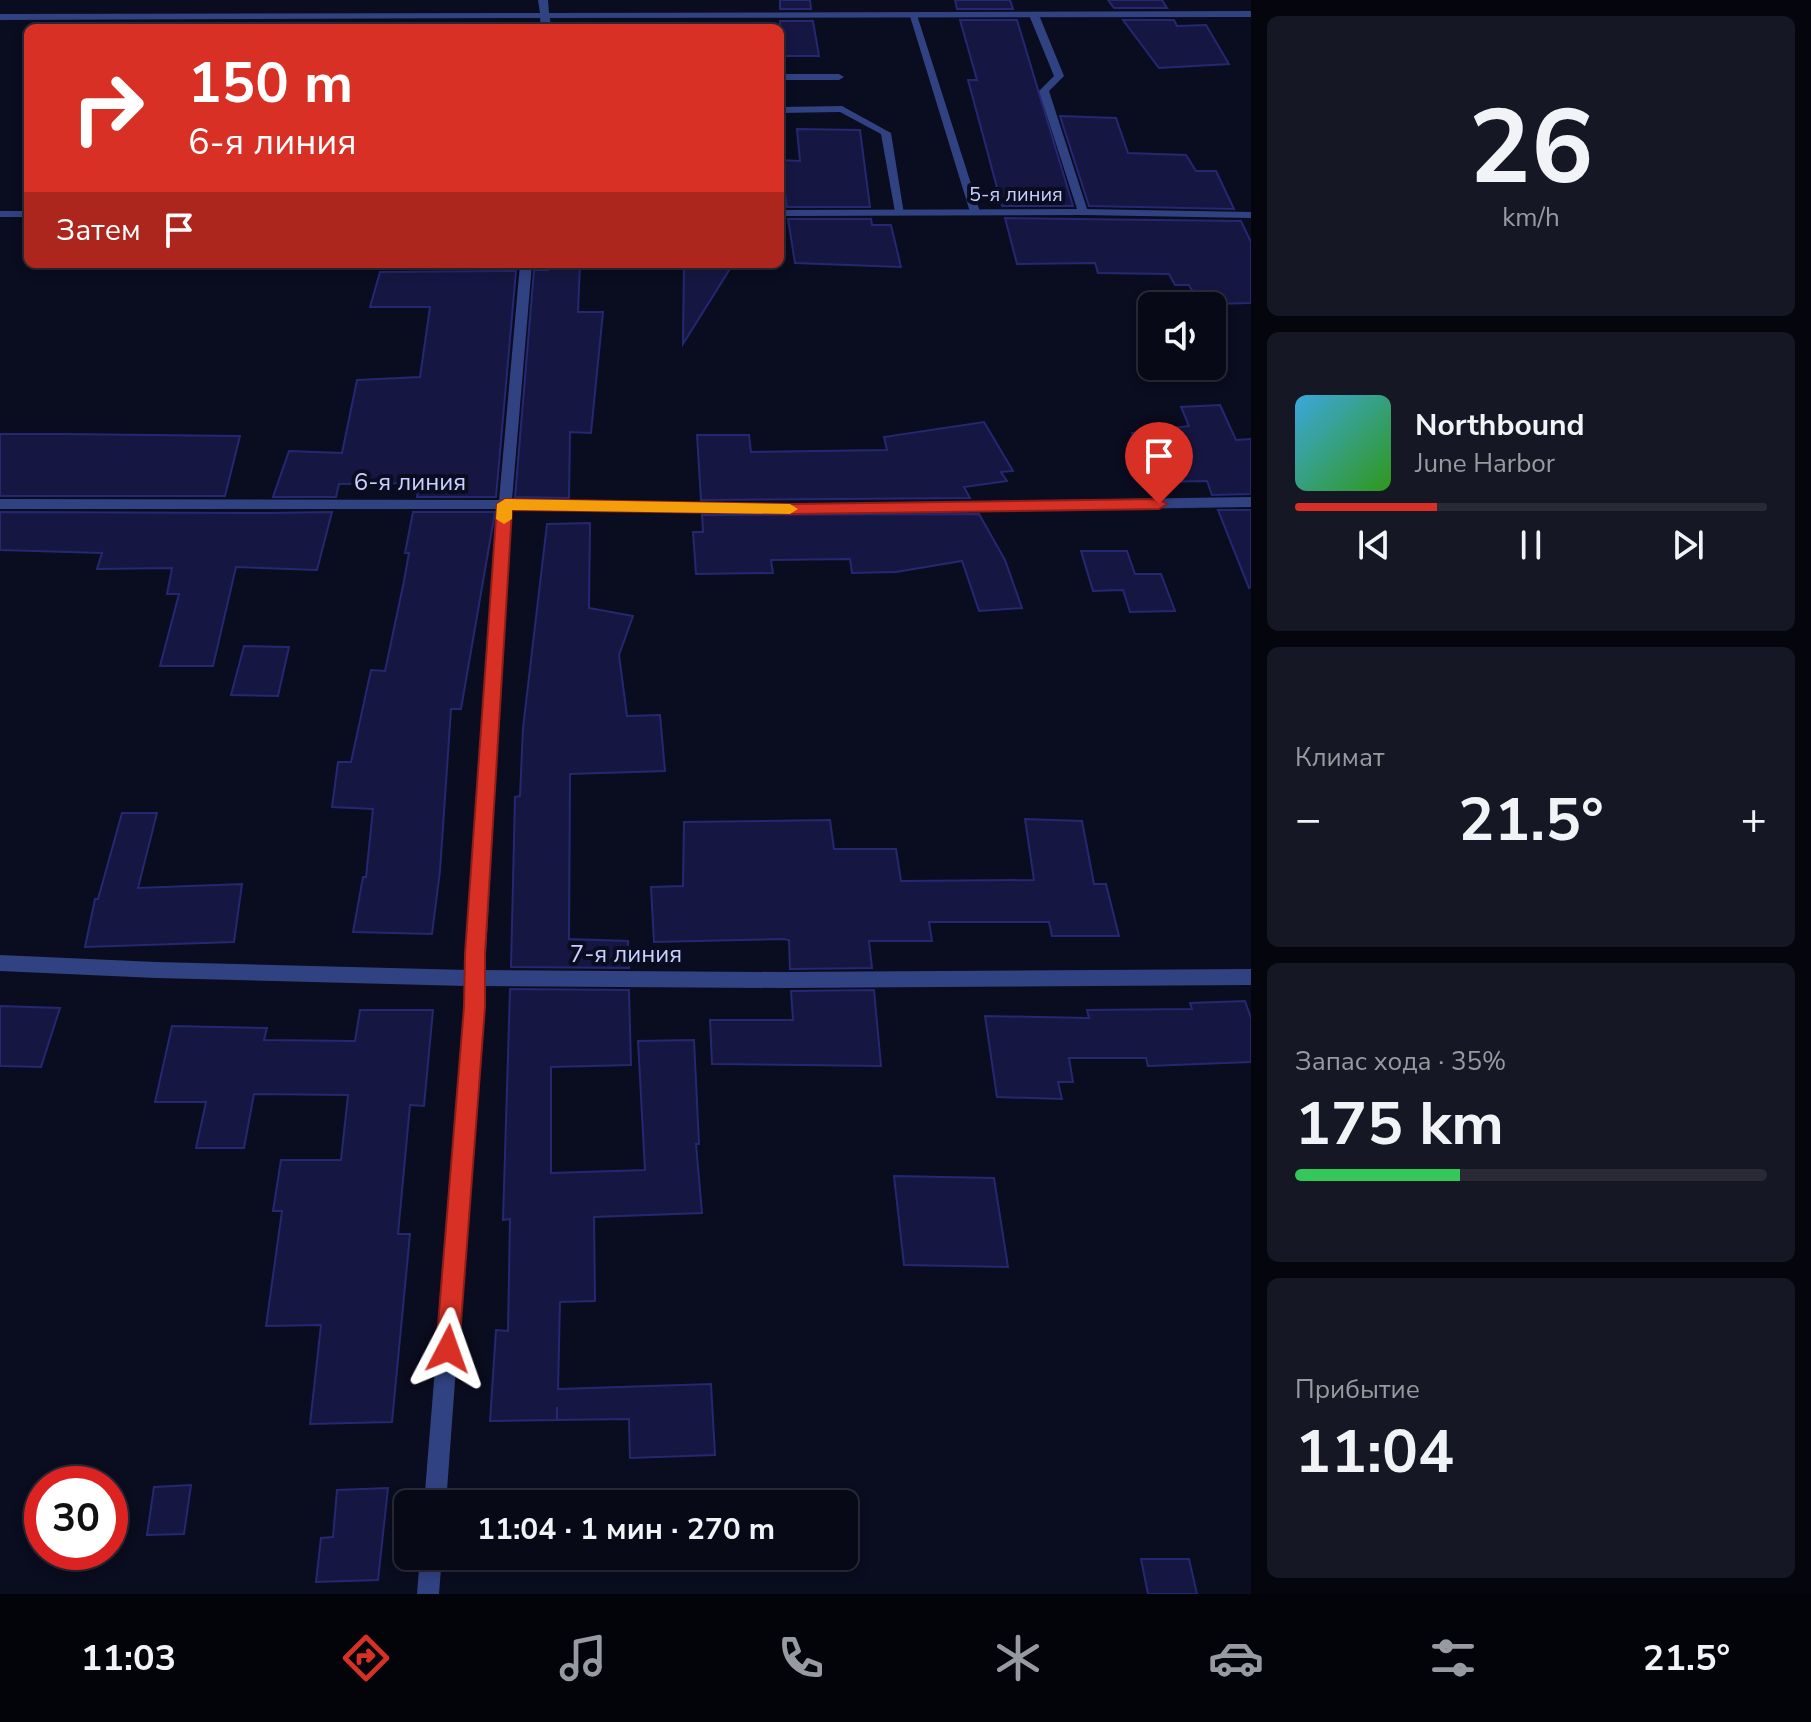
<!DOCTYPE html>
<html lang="ru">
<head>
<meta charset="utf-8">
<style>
	body { margin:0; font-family:"Nunito Sans",sans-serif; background:#161724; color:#f1f3f6; height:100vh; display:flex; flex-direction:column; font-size:30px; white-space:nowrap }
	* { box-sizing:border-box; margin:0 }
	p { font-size:26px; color:#989aa1 }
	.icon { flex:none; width:44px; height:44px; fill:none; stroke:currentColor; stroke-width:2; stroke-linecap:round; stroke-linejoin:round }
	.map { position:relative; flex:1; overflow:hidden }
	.details { display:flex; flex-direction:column; gap:16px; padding:16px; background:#04050d; width:560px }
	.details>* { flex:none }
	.hud { position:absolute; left:24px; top:24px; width:760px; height:244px; border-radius:12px; box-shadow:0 4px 12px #0003,0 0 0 2px #292a36; background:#d93025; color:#fff; overflow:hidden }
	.fabs { position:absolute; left:1138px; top:292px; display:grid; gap:16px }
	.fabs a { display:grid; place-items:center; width:88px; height:88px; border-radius:12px; background:#080917; box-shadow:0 4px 12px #0003,0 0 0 2px #292a36; font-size:40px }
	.speed { position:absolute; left:24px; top:1466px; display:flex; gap:16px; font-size:40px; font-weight:700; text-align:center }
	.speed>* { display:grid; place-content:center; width:104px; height:104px; border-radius:50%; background:#080917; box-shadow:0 4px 12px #0003,0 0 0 2px #292a36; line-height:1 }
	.speed .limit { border:12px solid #d22; background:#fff; color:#111 }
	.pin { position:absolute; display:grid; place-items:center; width:68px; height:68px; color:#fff; margin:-82px -34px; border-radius:50% 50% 50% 0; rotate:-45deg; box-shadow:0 0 8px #0007 }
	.pin .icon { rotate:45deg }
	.me { position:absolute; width:88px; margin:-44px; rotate:4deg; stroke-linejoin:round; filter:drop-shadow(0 0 6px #0008) }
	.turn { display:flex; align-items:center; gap:28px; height:168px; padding:0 32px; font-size:36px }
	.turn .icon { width:104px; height:104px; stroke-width:2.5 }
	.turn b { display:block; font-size:56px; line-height:68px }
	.then { display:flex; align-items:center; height:76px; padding:0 32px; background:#0003; gap:16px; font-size:30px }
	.big { font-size:60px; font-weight:700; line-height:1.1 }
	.details .card { flex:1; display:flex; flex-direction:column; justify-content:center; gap:12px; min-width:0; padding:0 28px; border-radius:12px; background:#161724 }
	.details .dial { align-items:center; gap:0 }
	.dial b { font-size:104px; line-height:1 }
	.song { display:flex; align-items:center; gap:24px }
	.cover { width:96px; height:96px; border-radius:12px; background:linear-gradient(135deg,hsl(200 70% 55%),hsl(110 70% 35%)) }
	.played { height:8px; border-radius:4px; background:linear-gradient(90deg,#d93025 30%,#292a36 30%) }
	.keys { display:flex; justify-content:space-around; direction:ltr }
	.heat { display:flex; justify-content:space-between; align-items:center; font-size:44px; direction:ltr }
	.charge { height:12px; border-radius:6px; background:linear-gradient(90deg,#34c759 35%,#292a36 0) }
	.trip { position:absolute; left:394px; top:1490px; width:464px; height:80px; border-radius:12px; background:#080917; box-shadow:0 4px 12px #0003,0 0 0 2px #292a36; font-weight:700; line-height:80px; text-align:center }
	.menu { display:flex; height:128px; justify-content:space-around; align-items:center; background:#030409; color:#989aa1 }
	.menu .icon { width:56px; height:56px }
	.menu .on { color:#d93025 }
	.menu b { font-size:36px; color:#f1f3f6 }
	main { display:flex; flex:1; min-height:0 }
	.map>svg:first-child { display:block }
	.building { fill:#151742; stroke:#252870; stroke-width:2 }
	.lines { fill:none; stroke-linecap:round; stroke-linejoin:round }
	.service { fill:#314282; fill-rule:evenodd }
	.minor { fill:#314282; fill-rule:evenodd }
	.route { fill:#d93025; stroke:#8d1f18; stroke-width:2 }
	.slow { fill:#f59e0b }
	.labels { text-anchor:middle; stroke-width:8; stroke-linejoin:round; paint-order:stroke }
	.far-street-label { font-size:20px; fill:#c9d0ff; stroke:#0a0c1f }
	.street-label { font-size:24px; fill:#c9d0ff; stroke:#0a0c1f }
</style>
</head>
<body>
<main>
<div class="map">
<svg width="1251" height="1594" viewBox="0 0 1251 1594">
	<rect width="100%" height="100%" fill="#0a0c1f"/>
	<path class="building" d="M 780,0 L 810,0 L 811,9 L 780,9 Z
		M 955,0 L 1010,0 L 1013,9 L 957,9 Z
		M 1108,0 L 1162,0 L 1167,8 L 1114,8 Z
		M 960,20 L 1017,20 L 1073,206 L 1002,206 L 968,80 L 977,80 Z
		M 1123,20 L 1174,20 L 1177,26 L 1206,25 L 1229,64 L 1159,68 Z
		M 780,21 L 813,21 L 819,56 L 780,56 Z
		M 1060,116 L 1116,118 L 1128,153 L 1186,155 L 1196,171 L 1216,171 L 1234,209 L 1089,206 Z
		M 797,129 L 860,130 L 870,207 L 787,207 L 785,193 L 780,193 L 780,160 L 800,161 Z
		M 1005,218 L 1241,221 L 1251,242 L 1251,303 L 1213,304 L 1209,297 L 1196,298 L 1189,285 L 1175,285 L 1169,274 L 1098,273 L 1095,263 L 1017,264 Z
		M 788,219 L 871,219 L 872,225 L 891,225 L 901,267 L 795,263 Z
		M 548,264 L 580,264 L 578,312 L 603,312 L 591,433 L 570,432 L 569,498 L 515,497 L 534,270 L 548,270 Z
		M 684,264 L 733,264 L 683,344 Z
		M 516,271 L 496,497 L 417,497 L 419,483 L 339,484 L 336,497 L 273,497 L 289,451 L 342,453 L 357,380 L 420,377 L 430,307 L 370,307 L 380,272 Z
		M 1220,405 L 1236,440 L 1251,439 L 1251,494 L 1212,495 L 1207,481 L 1151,482 L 1132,433 L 1189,426 L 1181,407 Z
		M 984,422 L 1013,471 L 1001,472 L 1007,481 L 964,487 L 970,498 L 701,500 L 697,435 L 749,435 L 751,452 L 887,450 L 884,437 Z
		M 0,434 L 64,434 L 240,436 L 225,496 L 0,496 Z
		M 1218,510 L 1251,510 L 1251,587 L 1249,588 Z
		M 0,512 L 267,513 L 332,512 L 317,570 L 236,567 L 213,666 L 160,666 L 179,594 L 167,594 L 172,568 L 97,569 L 102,553 L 0,550 Z
		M 413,512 L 495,512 L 461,709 L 451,709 L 440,871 L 432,934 L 353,932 L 363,877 L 366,877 L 373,809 L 332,807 L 338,762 L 351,762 L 371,670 L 385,671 L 404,581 L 409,553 L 405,553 Z
		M 979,514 L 1005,560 L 1022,608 L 979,611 L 962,561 L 896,572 L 852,573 L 850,559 L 771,560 L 773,573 L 696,574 L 693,532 L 703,532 L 702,515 Z
		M 590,523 L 589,608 L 633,616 L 619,655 L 627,716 L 660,715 L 665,771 L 570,774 L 569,939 L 628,941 L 629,968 L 511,967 L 515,797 L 520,796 L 523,728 L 547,524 Z
		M 1081,551 L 1127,551 L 1135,574 L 1161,574 L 1175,611 L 1130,612 L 1123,590 L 1093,591 Z
		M 244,646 L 289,647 L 278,696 L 231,695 Z
		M 122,813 L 157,813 L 138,888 L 242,884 L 234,942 L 85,947 L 95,899 L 98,899 Z
		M 1025,819 L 1082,821 L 1094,884 L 1106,884 L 1119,936 L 1052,936 L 1049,922 L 929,922 L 932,941 L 869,941 L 872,968 L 790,969 L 789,940 L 783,939 L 654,942 L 651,887 L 683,886 L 684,822 L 830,820 L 834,849 L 896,849 L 901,881 L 1034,880 Z
		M 510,989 L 629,990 L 631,1065 L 551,1067 L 551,1173 L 645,1170 L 638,1041 L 694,1040 L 699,1144 L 696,1144 L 702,1213 L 594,1217 L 595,1301 L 560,1302 L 558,1389 L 711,1384 L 715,1455 L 630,1458 L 629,1419 L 557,1420 L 557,1407 L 557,1420 L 490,1421 L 496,1330 L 508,1331 L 510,1219 L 503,1220 Z
		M 874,990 L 881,1066 L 712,1064 L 710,1020 L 793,1020 L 791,991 Z
		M 1245,1001 L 1251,1018 L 1251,1062 L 1148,1066 L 1146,1058 L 1069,1058 L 1073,1082 L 1058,1082 L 1062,1099 L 997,1097 L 985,1016 L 1089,1018 L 1087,1010 L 1192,1009 L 1190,1003 Z
		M 0,1006 L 60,1008 L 41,1067 L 0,1066 Z
		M 360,1010 L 433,1010 L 424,1106 L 410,1105 L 398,1234 L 410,1234 L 392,1422 L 310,1424 L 321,1325 L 266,1326 L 282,1211 L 273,1211 L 281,1160 L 341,1160 L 348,1095 L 254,1094 L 244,1148 L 196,1148 L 206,1102 L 155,1102 L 172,1026 L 267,1028 L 264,1040 L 355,1041 Z
		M 894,1176 L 994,1178 L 1008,1267 L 904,1265 Z
		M 191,1485 L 184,1534 L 147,1535 L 154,1487 Z
		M 388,1488 L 378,1580 L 316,1582 L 321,1538 L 333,1537 L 337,1490 Z
		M 1141,1559 L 1189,1559 L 1197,1594 L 1148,1594 Z"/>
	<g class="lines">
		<path class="service" d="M 1034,12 L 1039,15 L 1064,76 L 1049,91 L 1088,212 L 1087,214 L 1078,212 L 1039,91 L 1054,76 L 1029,15 Z
			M 909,13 L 917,15 L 980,212 L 979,214 L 970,212 Z
			M 780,74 L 839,74 L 844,77 L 839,80 L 780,80 Z
			M 842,106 L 891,133 L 904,214 L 895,212 L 881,134 L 840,112 L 780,113 L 780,107 Z"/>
		<path class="minor" d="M 538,0 L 548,0 L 549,13 L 1251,11 L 1251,17 L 550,18 L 551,28 L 541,28 L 540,18 L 0,20 L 0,14 L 540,13 Z
			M 1083,209 L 1251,212 L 1251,218 L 1083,215 L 780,216 L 780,210 Z
			M 0,211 L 28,211 L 28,217 L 0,217 Z
			M 520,264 L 532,264 L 512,500 L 792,504 L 1251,497 L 1251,507 L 792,514 L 511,509 L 485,970 L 782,972 L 1251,969 L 1251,985 L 782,988 L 484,986 L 446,1504 L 424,1504 L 466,986 L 156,978 L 0,971 L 0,955 L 156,962 L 468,970 L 498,509 L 0,509 L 0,499 L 499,500 Z
			M 420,1556 L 442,1556 L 439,1594 L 417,1594 Z"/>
	</g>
	<path class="route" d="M 505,499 L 792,504 L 1159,499 L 1167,504 L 1159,509 L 792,514 L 512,510 L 485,954 L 485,1007 L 459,1349 L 456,1357 L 448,1361 L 439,1357 L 436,1349 L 464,1007 L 465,954 L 497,504 Z"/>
	<path class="slow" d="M 505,499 L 790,504 L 798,509 L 790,514 L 512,510 L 512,519 L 504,524 L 496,519 L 497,504 Z"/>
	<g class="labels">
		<g class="far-street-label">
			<text x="1016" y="201">5-я линия</text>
		</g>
		<g class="street-label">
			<text x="410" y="490">6-я линия</text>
			<text x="626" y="962">7-я линия</text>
		</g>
	</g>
</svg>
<div class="fabs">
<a><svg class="icon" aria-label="sound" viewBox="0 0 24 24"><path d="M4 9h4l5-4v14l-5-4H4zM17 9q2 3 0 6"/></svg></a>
</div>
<div class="speed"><div class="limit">30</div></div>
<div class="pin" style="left:1159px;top:504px;background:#d93025"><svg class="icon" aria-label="arrive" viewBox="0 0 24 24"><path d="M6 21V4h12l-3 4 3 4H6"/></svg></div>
<svg class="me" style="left:448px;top:1349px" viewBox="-20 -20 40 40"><path d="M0-17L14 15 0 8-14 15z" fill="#d93025" stroke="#fff" stroke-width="4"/></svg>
<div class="trip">11:04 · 1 мин · 270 m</div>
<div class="hud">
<div class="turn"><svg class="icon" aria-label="right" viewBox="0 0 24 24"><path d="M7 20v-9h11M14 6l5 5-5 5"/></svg><div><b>150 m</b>6-я линия</div></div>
<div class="then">Затем<svg class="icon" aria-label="arrive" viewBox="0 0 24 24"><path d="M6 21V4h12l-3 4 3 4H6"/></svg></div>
</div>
</div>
<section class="details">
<div class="card dial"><b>26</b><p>km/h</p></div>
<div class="card">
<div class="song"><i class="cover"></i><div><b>Northbound</b><p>June Harbor</p></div></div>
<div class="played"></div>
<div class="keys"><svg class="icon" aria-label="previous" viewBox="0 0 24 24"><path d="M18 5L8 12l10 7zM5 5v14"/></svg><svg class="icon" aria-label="pause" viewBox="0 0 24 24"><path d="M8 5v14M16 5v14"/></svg><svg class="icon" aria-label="next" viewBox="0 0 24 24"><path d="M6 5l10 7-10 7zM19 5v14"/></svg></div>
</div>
<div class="card"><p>Климат</p>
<div class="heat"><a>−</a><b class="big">21.5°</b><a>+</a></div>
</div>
<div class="card"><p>Запас хода · 35%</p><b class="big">175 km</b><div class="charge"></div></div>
<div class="card"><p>Прибытие</p><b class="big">11:04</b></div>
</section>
</main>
<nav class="menu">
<b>11:03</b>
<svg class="icon on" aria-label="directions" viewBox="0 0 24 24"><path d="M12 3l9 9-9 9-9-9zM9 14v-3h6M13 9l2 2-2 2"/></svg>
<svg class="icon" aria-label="music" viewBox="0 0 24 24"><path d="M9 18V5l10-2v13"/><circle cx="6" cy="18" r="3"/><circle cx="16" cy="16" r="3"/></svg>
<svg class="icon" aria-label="phone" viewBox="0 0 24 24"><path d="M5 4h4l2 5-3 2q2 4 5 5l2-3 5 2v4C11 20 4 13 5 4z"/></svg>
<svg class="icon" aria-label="climate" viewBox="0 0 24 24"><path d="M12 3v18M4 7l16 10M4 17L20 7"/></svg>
<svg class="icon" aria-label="car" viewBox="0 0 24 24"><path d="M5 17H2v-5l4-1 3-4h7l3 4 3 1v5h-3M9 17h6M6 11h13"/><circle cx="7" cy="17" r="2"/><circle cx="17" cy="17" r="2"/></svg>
<svg class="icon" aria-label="filters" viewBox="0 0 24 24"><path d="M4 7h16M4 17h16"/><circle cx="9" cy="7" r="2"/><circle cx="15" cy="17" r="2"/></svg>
<b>21.5°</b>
</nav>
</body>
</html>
